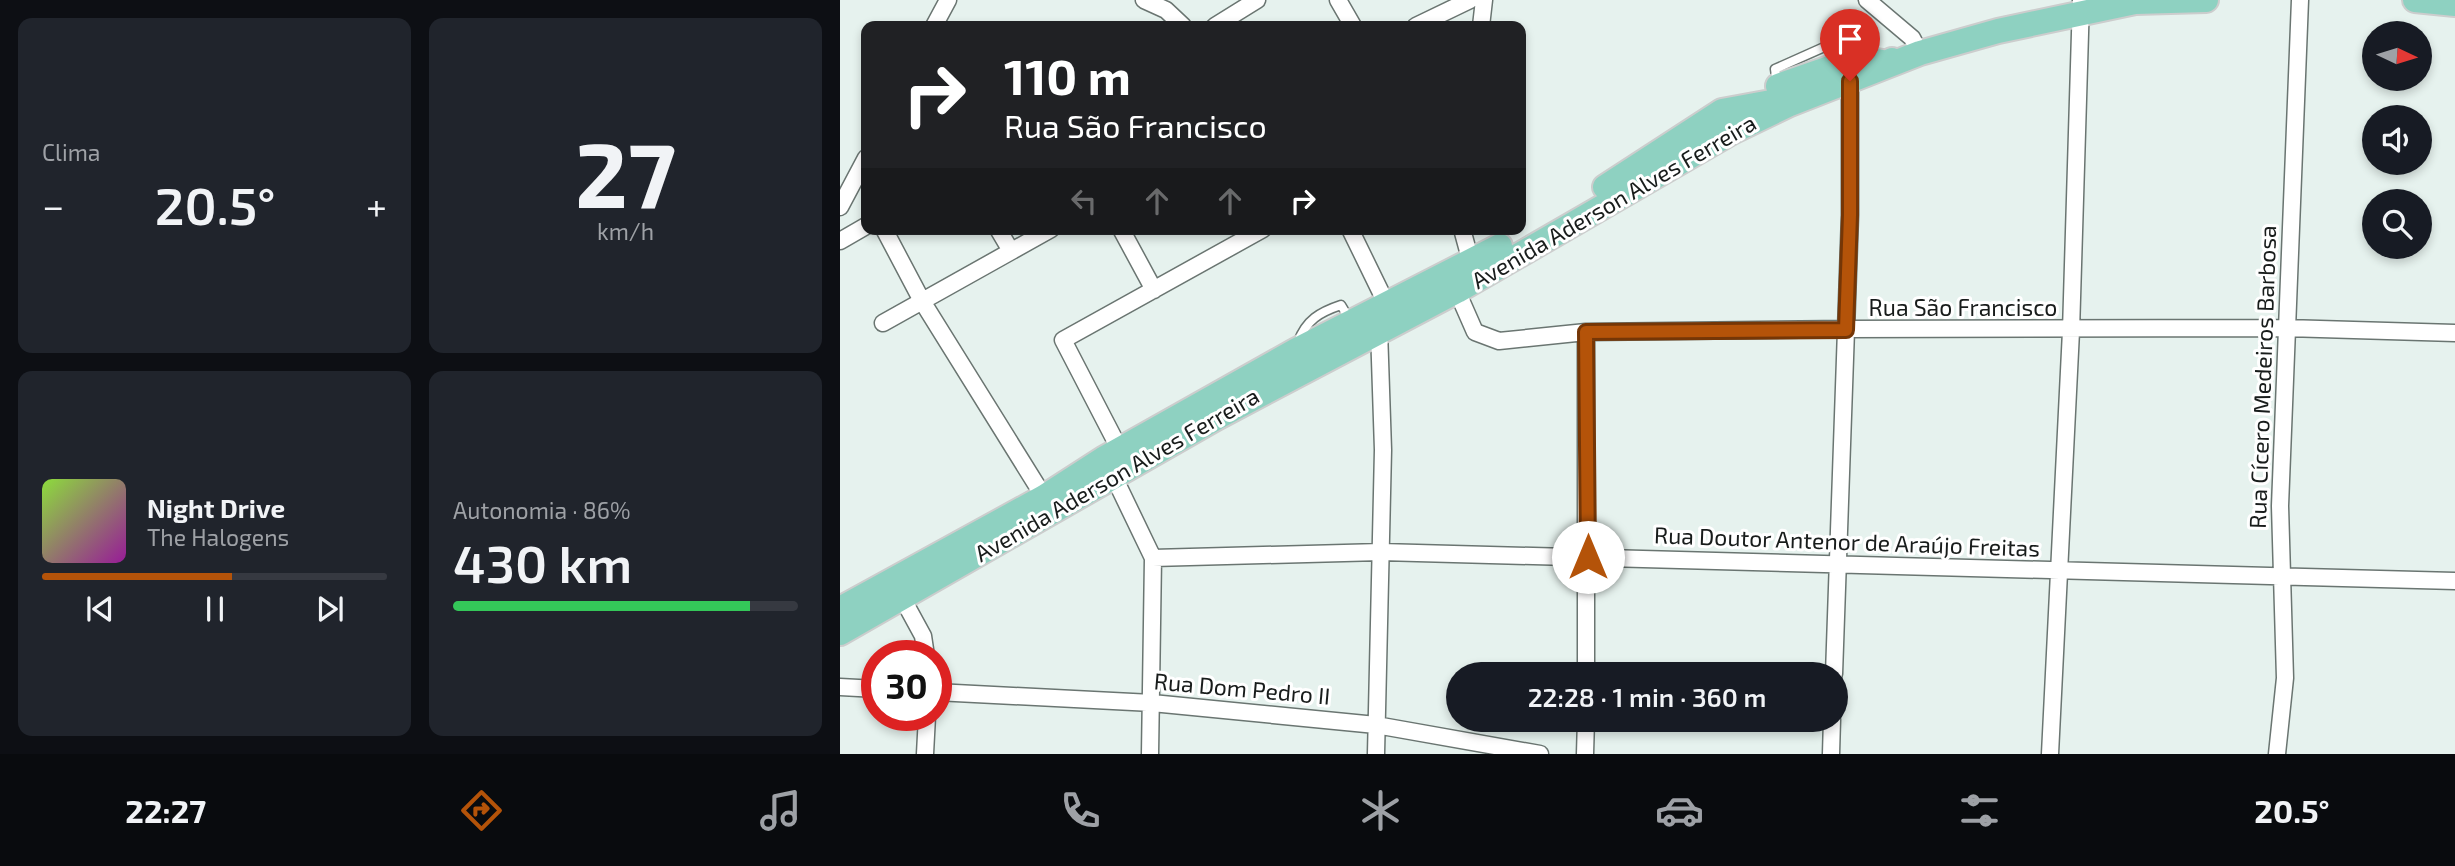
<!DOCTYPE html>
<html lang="pt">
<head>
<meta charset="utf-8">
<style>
	body { margin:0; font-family:"Exo 2",sans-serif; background:#20242c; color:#f1f3f6; height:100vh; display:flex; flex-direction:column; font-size:26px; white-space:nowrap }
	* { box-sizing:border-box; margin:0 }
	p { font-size:23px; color:#9ea1a6 }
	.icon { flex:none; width:38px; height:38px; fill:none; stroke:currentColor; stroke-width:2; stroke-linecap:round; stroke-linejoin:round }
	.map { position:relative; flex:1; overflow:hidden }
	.drawer { display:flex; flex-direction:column; gap:18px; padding:18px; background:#0d0f14; width:840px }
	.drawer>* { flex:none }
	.guide { position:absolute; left:21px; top:21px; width:665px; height:214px; border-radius:14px; box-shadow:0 4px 10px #0003; background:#202124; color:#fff; overflow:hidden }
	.needle { width:46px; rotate:94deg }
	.tools { position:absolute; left:1522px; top:21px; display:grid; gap:14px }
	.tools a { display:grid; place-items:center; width:70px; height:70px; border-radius:50%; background:#171b24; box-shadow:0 4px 10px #0003; font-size:35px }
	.speed { position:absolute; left:21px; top:640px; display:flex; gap:14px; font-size:35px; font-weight:700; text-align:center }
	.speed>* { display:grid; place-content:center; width:91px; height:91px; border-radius:50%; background:#171b24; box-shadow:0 4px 10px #0003; line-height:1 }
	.speed .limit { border:10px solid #d22; background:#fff; color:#111 }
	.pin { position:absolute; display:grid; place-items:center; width:60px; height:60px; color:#fff; margin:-72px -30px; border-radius:50% 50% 50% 0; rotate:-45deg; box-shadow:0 0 7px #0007 }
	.pin .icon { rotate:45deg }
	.me { position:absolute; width:77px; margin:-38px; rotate:0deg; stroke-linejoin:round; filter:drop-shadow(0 0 5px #0008) }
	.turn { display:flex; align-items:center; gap:24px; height:147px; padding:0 28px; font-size:32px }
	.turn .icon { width:91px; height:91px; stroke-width:2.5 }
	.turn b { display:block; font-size:49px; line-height:60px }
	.lanes { display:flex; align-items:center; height:66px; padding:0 28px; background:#0003; justify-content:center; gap:35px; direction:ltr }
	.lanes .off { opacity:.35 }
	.big { font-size:52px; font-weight:600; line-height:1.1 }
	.drawer .tile { flex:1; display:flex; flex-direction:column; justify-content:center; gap:10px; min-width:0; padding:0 24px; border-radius:14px; background:#20242c }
	.drawer .dial { align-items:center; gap:0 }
	.dial b { font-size:91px; line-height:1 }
	.song { display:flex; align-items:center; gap:21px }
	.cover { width:84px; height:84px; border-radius:10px; background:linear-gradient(135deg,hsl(90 70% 55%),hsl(300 70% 35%)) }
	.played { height:7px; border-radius:4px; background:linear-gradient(90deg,#b45309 55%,#363941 55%) }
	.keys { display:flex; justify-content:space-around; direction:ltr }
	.heat { display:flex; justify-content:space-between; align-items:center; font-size:38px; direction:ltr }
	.charge { height:10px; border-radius:5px; background:linear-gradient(90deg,#34c759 86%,#363941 0) }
	.drawer .tiles { flex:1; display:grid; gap:18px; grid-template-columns:repeat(2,1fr) }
	.trip { position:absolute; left:606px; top:662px; width:402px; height:70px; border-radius:35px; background:#171b24; box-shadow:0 4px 10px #0003; font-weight:600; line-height:70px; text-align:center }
	.dock { display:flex; height:112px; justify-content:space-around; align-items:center; background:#090b0e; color:#9ea1a6 }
	.dock .icon { width:49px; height:49px }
	.dock .current { color:#b45309 }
	.dock b { font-size:32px; color:#f1f3f6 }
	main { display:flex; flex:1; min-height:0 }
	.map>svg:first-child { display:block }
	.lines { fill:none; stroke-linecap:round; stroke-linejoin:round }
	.service-casing { stroke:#6a7571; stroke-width:11 }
	.minor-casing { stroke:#6a7571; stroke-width:19 }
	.primary-casing { stroke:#cccdcd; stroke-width:28 }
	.service { stroke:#fff; stroke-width:8 }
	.minor { stroke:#fff; stroke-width:16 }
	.primary { stroke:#8ed1c1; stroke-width:24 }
	.route-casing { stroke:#753606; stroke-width:18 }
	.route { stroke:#b45309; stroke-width:12 }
	.labels { text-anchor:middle; stroke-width:6; stroke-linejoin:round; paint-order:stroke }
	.street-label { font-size:23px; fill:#181c1b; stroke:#fff }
</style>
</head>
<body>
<main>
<section class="drawer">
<div class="tiles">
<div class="tile"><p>Clima</p>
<div class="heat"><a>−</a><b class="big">20.5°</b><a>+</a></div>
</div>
<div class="tile dial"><b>27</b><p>km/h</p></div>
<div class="tile">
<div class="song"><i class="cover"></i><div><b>Night Drive</b><p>The Halogens</p></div></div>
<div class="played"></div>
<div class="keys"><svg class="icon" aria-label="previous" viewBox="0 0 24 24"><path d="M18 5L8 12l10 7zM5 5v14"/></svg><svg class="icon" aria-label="pause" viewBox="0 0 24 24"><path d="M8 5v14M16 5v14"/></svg><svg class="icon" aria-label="next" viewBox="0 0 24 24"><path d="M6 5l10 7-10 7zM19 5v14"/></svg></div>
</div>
<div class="tile"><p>Autonomia · 86%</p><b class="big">430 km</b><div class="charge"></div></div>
</div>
</section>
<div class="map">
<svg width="1615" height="754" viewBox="0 0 1615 754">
	<rect width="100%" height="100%" fill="#e6f2ee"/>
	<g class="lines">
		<defs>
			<path id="service" d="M 937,84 L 935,69 L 1009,36 L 1032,51
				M 458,342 C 466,320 480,312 501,305 L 510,320"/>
			<path id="minor" d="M 304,0 L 326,10 L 343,26
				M 498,0 L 513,26
				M 1027,0 L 1072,38 L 1080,53
				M 94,26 L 108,0
				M 375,26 L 417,0
				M 576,26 L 630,0
				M 641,26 L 644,0
				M 0,207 L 26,158
				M 44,229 L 82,301 L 204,497
				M 158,229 L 171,251
				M 281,229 L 314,290
				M 510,229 L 547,305
				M 622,229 L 631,262
				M 0,241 L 26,226
				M 617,291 L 635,332 L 659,341 L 746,332 L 1006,329 L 1446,328 L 1615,333
				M 43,323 L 211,229
				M 746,332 L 746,674
				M 280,450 L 223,340 L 423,229
				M 274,477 L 313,558 L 310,754
				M 313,558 L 541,552 L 1615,581
				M 59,592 L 83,636 L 86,656
				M 994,674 L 1010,215 L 1010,81
				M 0,687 L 37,689
				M 96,692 L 312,703 L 536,725 L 700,754
				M 85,754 L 87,716
				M 536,754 L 543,450 L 539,330
				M 745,754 L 746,719
				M 991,754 L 992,719
				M 1210,754 L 1231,331 L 1241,0
				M 1437,754 L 1445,678 L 1440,506 L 1460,0"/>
			<path id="primary" d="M 1575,0 L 1615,4
				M 765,187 L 882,111 L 942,100 L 938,86 L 1018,58 L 1049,63 L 1052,60
				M 0,609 L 204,497 L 263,459 L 455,351 L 660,246
				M 0,633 L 376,418 L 617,291 L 892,132 L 950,104 L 1080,53 L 1158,31 L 1295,2 L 1366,0"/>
		</defs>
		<use href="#service" class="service-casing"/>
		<use href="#minor" class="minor-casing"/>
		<use href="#primary" class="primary-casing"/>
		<use href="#service" class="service"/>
		<use href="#minor" class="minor"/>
		<use href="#primary" class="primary"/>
	</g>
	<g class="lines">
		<defs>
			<path id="route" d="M 748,557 L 746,332 L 1006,330 L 1010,215 L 1010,81"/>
		</defs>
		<use href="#route" class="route-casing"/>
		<use href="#route" class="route"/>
	</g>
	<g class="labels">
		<g class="street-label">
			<text transform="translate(774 202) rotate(-30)" y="8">Avenida Aderson Alves Ferreira</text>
			<text x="1123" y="316">Rua São Francisco</text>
			<text transform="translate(1423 377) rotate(-88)" y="8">Rua Cícero Medeiros Barbosa</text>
			<text transform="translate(277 475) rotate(-30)" y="8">Avenida Aderson Alves Ferreira</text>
			<text transform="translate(1007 542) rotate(2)" y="8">Rua Doutor Antenor de Araújo Freitas</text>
			<text transform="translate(402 689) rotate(5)" y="8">Rua Dom Pedro II</text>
		</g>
	</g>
</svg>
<div class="tools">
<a><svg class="needle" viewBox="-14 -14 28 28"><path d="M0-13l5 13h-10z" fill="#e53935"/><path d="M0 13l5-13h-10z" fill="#9ea1a6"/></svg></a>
<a><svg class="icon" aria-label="sound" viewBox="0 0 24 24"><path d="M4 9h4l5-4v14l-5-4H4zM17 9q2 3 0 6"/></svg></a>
<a><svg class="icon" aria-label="search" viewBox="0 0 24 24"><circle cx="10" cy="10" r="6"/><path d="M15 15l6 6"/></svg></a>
</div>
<div class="speed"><div class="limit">30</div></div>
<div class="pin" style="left:1010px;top:81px;background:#d93025"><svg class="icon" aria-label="arrive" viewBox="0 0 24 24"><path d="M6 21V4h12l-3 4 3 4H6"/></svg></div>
<svg class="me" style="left:748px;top:557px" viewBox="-20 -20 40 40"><circle r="19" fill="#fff"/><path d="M0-13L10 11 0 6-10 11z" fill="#b45309"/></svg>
<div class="trip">22:28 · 1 min · 360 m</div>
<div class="guide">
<div class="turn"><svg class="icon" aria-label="right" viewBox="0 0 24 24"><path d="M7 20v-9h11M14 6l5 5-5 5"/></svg><div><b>110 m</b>Rua São Francisco</div></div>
<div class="lanes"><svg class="icon off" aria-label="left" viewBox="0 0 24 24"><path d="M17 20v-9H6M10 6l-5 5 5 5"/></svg><svg class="icon off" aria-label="ahead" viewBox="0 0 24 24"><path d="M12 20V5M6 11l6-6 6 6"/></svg><svg class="icon off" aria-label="ahead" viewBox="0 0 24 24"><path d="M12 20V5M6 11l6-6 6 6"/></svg><svg class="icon" aria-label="right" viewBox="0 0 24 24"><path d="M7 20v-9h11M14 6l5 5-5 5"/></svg></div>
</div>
</div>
</main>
<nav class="dock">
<b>22:27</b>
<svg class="icon current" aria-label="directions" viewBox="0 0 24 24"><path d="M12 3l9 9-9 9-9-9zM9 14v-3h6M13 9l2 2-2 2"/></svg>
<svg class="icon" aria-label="music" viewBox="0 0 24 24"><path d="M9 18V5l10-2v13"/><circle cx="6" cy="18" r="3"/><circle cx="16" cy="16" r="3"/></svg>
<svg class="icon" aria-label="phone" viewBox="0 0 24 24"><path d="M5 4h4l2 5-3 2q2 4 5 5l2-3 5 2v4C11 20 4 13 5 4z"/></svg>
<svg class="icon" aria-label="climate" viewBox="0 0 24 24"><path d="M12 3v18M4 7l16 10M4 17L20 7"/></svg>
<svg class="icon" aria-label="car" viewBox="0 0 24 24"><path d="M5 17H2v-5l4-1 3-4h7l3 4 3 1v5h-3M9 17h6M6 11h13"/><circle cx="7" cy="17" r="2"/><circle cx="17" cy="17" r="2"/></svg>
<svg class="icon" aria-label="filters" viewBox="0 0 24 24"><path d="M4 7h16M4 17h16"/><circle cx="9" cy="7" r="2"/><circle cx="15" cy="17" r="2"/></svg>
<b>20.5°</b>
</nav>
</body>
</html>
